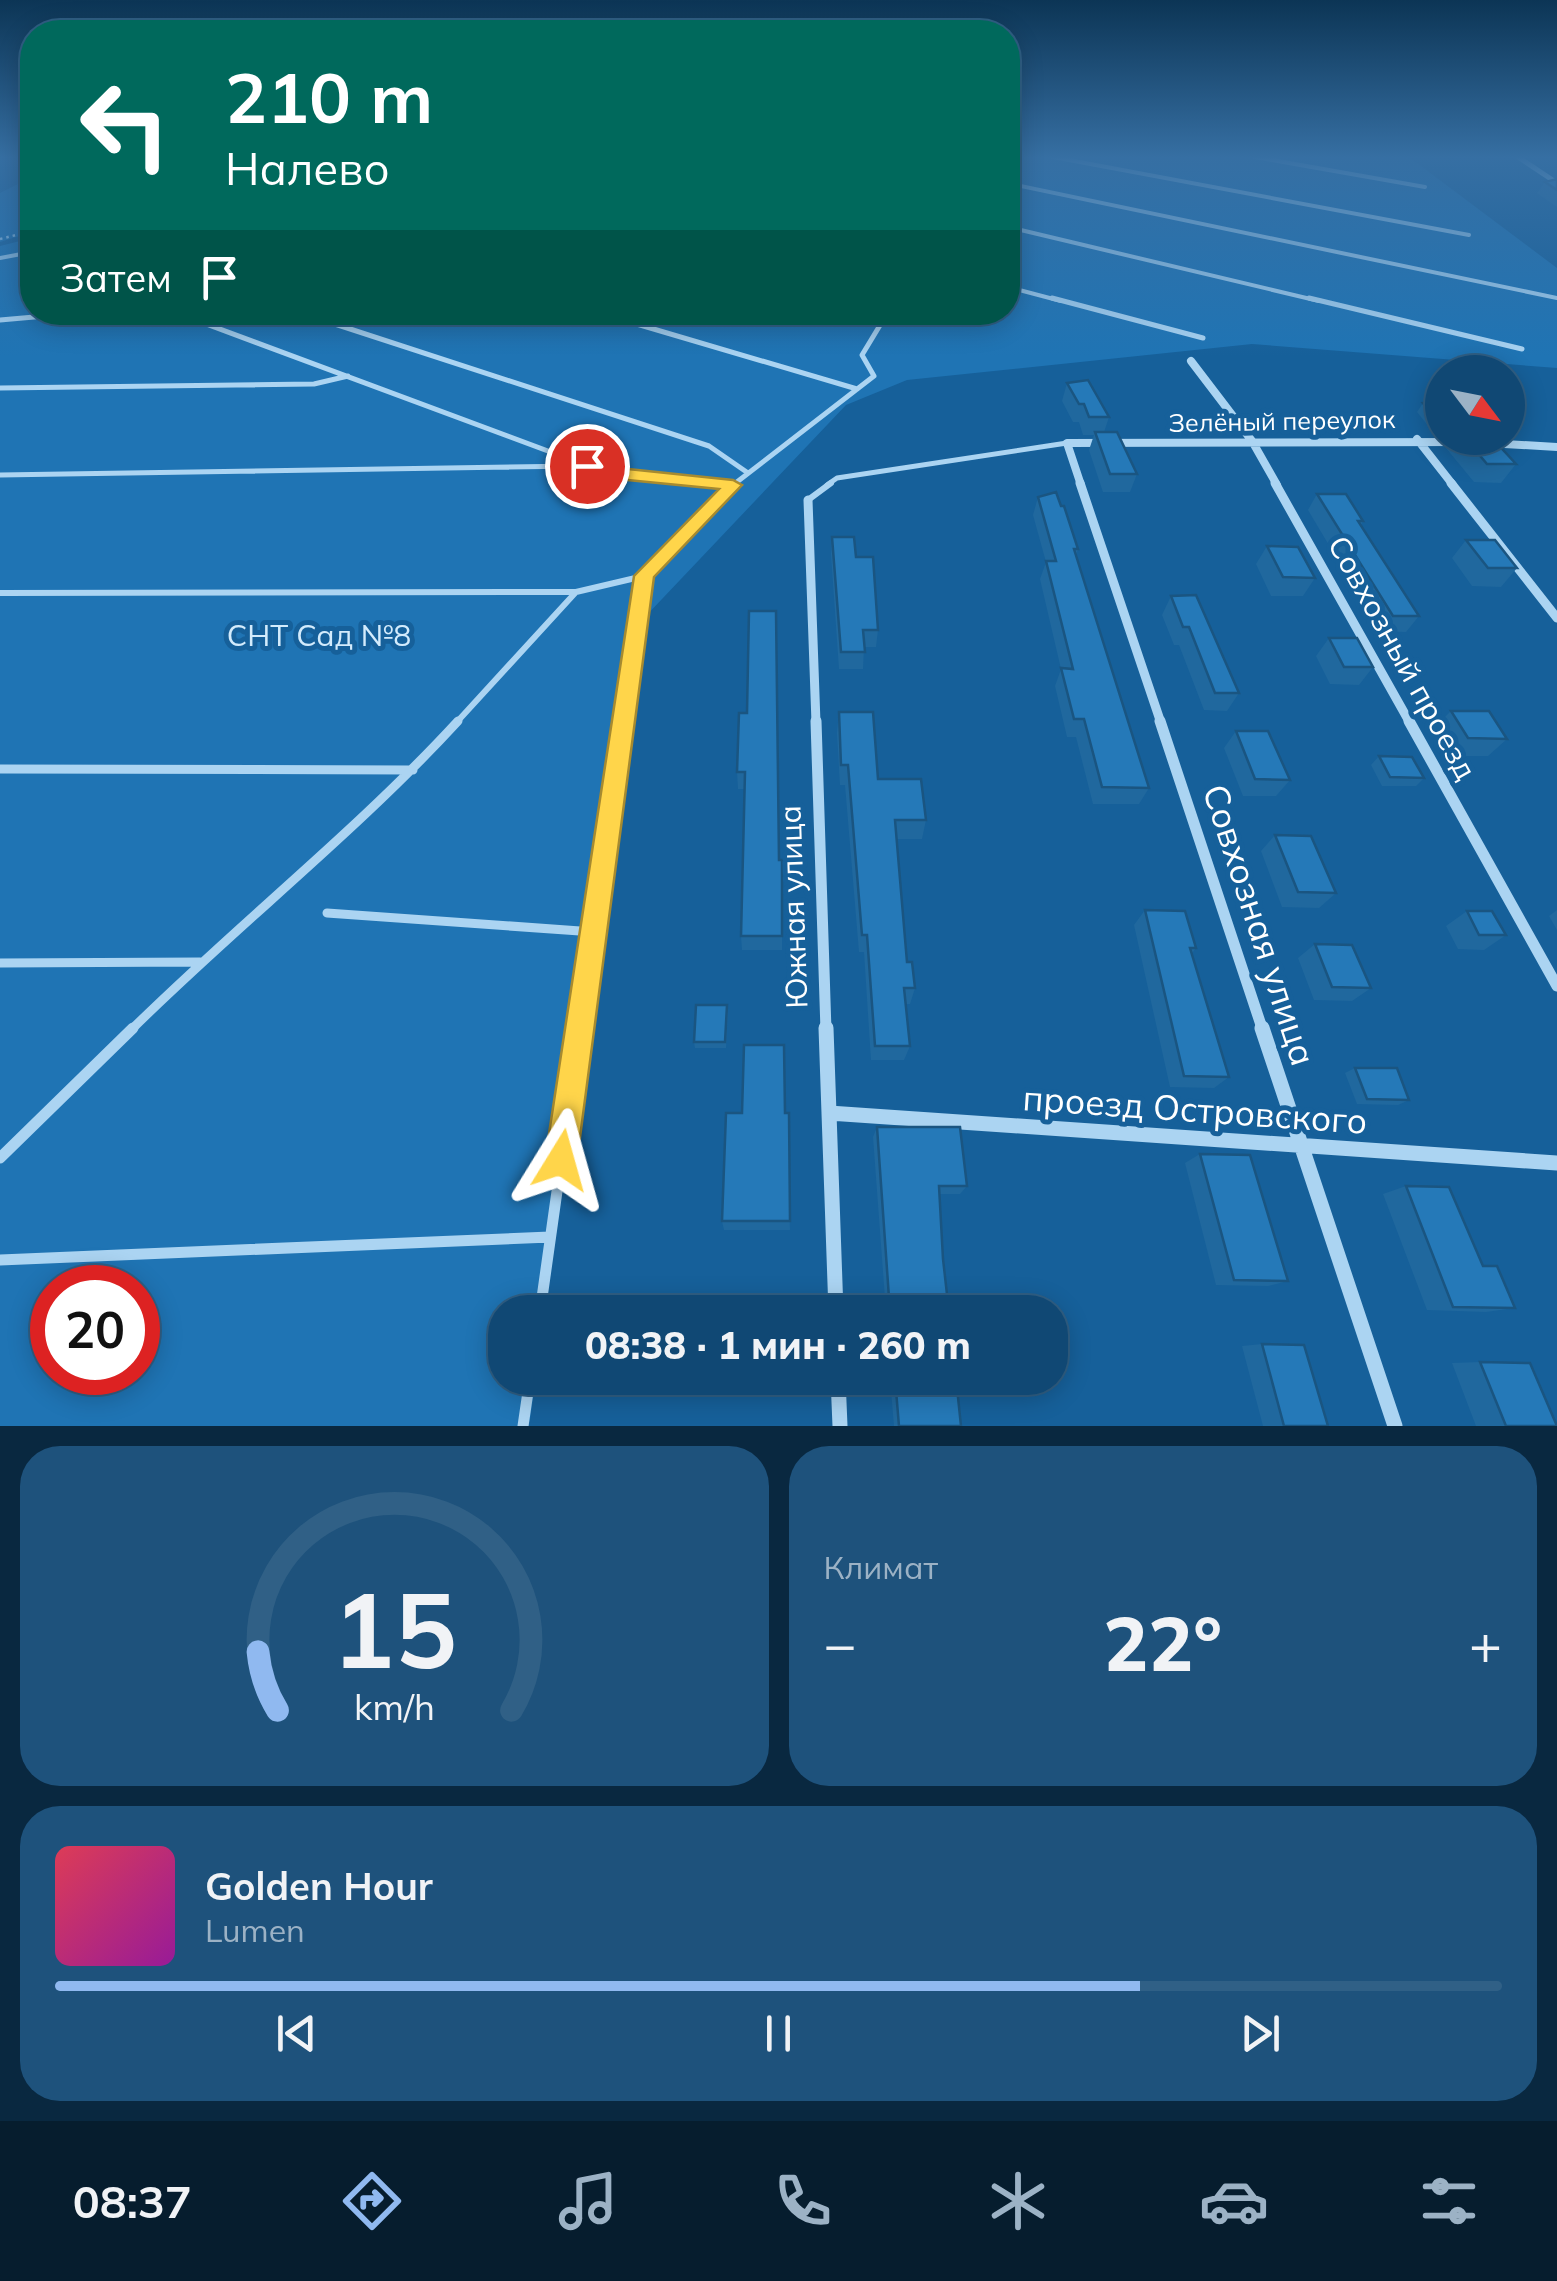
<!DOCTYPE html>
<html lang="ru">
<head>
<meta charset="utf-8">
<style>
	body { margin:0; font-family:Mulish,sans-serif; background:#1e527c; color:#f1f3f6; height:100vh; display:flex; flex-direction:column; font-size:38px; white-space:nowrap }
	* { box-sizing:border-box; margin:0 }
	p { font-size:32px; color:#9cb2c5 }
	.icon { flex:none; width:55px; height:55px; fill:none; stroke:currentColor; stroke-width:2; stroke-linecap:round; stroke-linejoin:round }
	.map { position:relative; height:1426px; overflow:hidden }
	.drawer { display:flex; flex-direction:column; gap:20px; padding:20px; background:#092840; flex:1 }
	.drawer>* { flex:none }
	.hud { position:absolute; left:20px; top:20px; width:1000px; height:305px; border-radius:40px; box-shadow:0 5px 25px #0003,0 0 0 2px #306086; background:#00695c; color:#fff; overflow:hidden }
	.needle { width:65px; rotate:122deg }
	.tools { position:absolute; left:1425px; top:355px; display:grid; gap:20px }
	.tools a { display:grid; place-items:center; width:100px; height:100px; border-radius:50%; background:#104874; box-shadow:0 5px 25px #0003,0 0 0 2px #306086; font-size:50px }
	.speed { position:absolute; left:30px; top:1265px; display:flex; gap:20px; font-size:50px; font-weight:700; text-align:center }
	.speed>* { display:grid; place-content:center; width:130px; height:130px; border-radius:50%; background:#104874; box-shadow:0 5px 25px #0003,0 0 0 2px #306086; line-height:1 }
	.speed .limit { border:15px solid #d22; background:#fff; color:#111 }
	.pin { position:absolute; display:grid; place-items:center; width:85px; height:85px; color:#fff; margin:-42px; border:5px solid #fff; border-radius:50%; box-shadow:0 2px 10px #0007 }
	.me { position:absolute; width:110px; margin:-55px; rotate:8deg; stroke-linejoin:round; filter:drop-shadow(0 0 8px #0008) }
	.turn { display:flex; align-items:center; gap:35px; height:210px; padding:0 40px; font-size:45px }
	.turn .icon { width:130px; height:130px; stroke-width:2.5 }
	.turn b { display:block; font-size:70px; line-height:85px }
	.then { display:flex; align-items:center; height:95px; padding:0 40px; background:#0003; gap:20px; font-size:38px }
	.big { font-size:75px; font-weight:800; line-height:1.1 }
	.drawer .widget { flex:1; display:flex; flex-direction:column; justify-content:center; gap:15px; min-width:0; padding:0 35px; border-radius:40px; background:#1e527c }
	.drawer .dial { align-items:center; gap:0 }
	.dial svg { height:260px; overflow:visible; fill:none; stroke:#306086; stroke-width:7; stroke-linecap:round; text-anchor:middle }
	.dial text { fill:#f1f3f6; stroke:none }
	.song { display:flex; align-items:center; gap:30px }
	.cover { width:120px; height:120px; border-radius:15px; background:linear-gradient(135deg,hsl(350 70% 55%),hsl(300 70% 35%)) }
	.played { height:10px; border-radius:5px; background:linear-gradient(90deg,#90b9f0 75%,#306086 75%) }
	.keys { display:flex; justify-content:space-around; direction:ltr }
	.heat { display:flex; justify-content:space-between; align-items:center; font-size:55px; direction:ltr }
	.drawer .tiles { flex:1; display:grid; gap:20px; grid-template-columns:1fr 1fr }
	.widget:last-child { grid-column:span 2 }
	.trip { position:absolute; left:488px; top:1295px; width:580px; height:100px; border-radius:40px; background:#104874; box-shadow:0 5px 25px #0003,0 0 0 2px #306086; font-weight:800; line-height:100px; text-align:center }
	.dock { display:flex; height:160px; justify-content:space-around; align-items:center; background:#061d2e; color:#9cb2c5 }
	.dock .icon { width:70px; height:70px }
	.dock .selected { color:#90b9f0 }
	.dock b { font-size:45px; color:#f1f3f6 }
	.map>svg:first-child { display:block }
	.green { fill:#1f74b4; fill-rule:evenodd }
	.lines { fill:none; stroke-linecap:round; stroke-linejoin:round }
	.path { stroke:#abd4f2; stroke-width:2.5; stroke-dasharray:2.5 4; stroke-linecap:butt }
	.service-far4 { stroke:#abd4f2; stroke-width:4 }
	.service-far3 { stroke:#abd4f2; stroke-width:5 }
	.service-far2 { stroke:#abd4f2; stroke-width:6 }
	.service-far1 { stroke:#abd4f2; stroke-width:9 }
	.service { stroke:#abd4f2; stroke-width:11 }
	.minor-far4 { stroke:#abd4f2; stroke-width:5 }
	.minor-far3 { stroke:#abd4f2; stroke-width:8 }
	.minor-far2 { stroke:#abd4f2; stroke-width:9 }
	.minor-far1 { stroke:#abd4f2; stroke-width:11 }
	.minor { stroke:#abd4f2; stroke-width:15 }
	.wall { fill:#20689e }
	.building { fill:#2579b8; stroke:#1a5581; stroke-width:2.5 }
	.route { fill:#ffd54a; stroke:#a68a30; stroke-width:2.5 }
	.labels { text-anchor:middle; stroke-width:10; stroke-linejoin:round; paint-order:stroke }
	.far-street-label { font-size:25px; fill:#fff; stroke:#16609a }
	.park-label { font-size:30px; fill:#d3ebfc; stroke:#16609a }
	.street-label { font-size:30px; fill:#fff; stroke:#16609a }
	.near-street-label { font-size:35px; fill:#fff; stroke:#16609a }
</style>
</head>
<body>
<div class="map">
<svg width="1557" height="1426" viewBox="0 0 1557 1426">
	<rect width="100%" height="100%" fill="#16609a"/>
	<path class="green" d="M 1008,157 L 1409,157 L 1557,268 L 1557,368 L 1252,344 L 907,380 L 846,405 L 644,618 L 545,1312 L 505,1312 L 505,1378 L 536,1378 L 529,1426 L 0,1426 L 0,246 L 32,238 L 32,312 L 1008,312 ZM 52,1288 L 138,1288 L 138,1372 L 52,1372 Z
		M 32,177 L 32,232 L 0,242 L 0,193 Z"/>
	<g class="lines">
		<path class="path" d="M 0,239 L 32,231"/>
		<path class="service-far4" d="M 1053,157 L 1469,235
			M 1255,157 L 1425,187
			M 1011,184 L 1557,298
			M 1008,227 L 1319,301
			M 0,258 L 32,252
			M 1008,287 L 1061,301"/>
		<path class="service-far3" d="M 1052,298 L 1203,338
			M 1309,298 L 1522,349
			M 174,312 L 607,473 L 733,485 L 874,376 L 862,355 L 888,312
			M 298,312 L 709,446 L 748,473
			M 596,312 L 857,389
			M 847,312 L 880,322
			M 0,320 L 91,312
			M 0,388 L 314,384 L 348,376
			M 0,475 L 580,466
			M 827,485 L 837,478 L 1067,443"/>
		<path class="service-far2" d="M 709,483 L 736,483
			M 808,500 L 831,483
			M 0,593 L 576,592
			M 456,723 L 576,592 L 644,576 L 733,485
			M 623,723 L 644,576"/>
		<path class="service-far1" d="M 0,769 L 413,770
			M 327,913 L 594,932
			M 0,963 L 200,962
			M 130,1031 C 237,925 357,831 458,721
			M 580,1031 L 624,721"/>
		<path class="service" d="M 0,1158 L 133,1028
			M 0,1260 L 550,1237
			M 540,1312 L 580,1028
			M 523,1426 L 530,1378"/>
		<path class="minor-far4" d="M 1518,157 L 1557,183"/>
		<path class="minor-far3" d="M 1191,361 L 1252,441 L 1277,485
			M 1417,439 L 1453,485
			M 1487,443 L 1557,447
			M 1081,485 L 1067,443 L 1465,442"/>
		<path class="minor-far2" d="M 1080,483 L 1161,723
			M 1275,483 L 1410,723
			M 1451,483 L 1557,618
			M 808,500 L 816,723"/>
		<path class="minor-far1" d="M 816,721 L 826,1031
			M 1160,721 L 1263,1031
			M 1409,721 L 1557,986"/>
		<path class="minor" d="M 826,1028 L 836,1312
			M 1262,1028 L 1395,1426
			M 829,1113 L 1557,1163
			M 838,1378 L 840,1426"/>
	</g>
	<path class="wall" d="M 1557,179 L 1557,207 L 1537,193 L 1545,182 Z
		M 1067,383 L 1109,417 L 1104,432 L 1137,474 L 1130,492 L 1103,492 L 1089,450 L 1094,435 L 1083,435 L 1079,422 L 1073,422 L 1062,401 Z
		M 1442,402 L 1442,433 L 1433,432 L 1417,412 L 1423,403 Z
		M 1453,438 L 1492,438 L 1516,464 L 1501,483 L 1474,482 L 1446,448 Z
		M 1317,494 L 1363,521 L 1361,525 L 1419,616 L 1406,632 L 1380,631 L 1308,510 Z
		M 1038,497 L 1061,506 L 1078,549 L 1076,555 L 1149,788 L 1139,804 L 1093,804 L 1076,737 L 1067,737 L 1055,686 L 1061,669 L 1040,579 L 1046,562 L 1033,515 Z
		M 832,537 L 856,557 L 878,630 L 876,647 L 864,647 L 863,669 L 839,669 L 831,554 Z
		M 1466,540 L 1517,568 L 1501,587 L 1472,586 L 1452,558 Z
		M 1267,546 L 1315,578 L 1303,596 L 1271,596 L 1256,564 Z
		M 1171,596 L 1239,693 L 1227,711 L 1204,710 L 1179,645 L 1174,645 L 1162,615 Z
		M 1329,638 L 1373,667 L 1359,685 L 1330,684 L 1316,656 Z
		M 1451,711 L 1507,739 L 1488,756 L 1450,756 L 1434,728 Z
		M 839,712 L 878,779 L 926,820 L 922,839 L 896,839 L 907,962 L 915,988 L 910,1004 L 905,1004 L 910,1046 L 904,1060 L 871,1060 L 864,952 L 859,952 L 845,785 L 840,785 L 837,733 Z
		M 739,713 L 779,860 L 782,860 L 782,950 L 742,950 L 741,936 L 745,789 L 738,789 L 737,772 Z
		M 1236,731 L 1290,780 L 1276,796 L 1243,796 L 1224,748 Z
		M 1379,756 L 1424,778 L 1416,786 L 1382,786 L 1371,765 Z
		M 1275,835 L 1336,893 L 1319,908 L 1282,907 L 1261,851 Z
		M 1145,910 L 1196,948 L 1192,953 L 1229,1077 L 1214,1088 L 1170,1087 L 1134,925 Z
		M 1557,910 L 1557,930 L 1549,916 Z
		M 1467,911 L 1506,935 L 1484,950 L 1458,949 L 1446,926 Z
		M 1315,944 L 1371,988 L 1352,1001 L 1314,1000 L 1298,958 Z
		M 728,1011 L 726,1048 L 695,1048 L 694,1042 Z
		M 1355,1068 L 1409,1100 L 1398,1105 L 1357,1104 L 1345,1073 Z
		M 785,1113 L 790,1230 L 724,1230 L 722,1221 Z
		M 877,1127 L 967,1186 L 960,1194 L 939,1194 L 943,1259 L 949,1312 L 886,1312 L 873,1137 Z
		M 1200,1154 L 1288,1281 L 1268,1286 L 1216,1285 L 1185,1163 Z
		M 1406,1186 L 1483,1266 L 1515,1308 L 1486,1312 L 1427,1310 L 1383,1194 Z
		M 1262,1344 L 1328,1426 L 1263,1426 L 1242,1346 Z
		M 1480,1362 L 1557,1426 L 1476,1426 L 1452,1363 Z
		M 890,1378 L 956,1378 L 961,1426 L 894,1426 Z"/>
	<path class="building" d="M 1557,179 L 1557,190 L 1545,182 Z
		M 1088,380 L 1109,417 L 1089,417 L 1084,404 L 1079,404 L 1067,383 Z
		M 1442,402 L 1442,424 L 1439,423 L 1423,403 Z
		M 1095,432 L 1117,432 L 1137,474 L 1110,474 Z
		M 1465,438 L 1492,438 L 1516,464 L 1487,464 Z
		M 1056,492 L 1061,506 L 1064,506 L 1078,549 L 1074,549 L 1149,788 L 1102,787 L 1084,719 L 1074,719 L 1061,668 L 1073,669 L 1046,561 L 1056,561 L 1038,497 Z
		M 1317,494 L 1346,494 L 1363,521 L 1358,521 L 1419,616 L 1393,616 Z
		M 832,537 L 854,537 L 856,557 L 873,557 L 878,630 L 863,630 L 865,652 L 841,652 Z
		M 1466,540 L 1495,540 L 1517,568 L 1488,568 Z
		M 1267,546 L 1298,547 L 1315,578 L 1283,577 Z
		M 1196,595 L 1239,693 L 1215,693 L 1189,627 L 1183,627 L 1171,596 Z
		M 749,611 L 776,611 L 779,860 L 782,860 L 782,936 L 741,936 L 745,772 L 737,772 L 739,713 L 747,713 Z
		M 1329,638 L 1357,638 L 1373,667 L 1344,667 Z
		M 1451,711 L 1489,711 L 1507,739 L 1468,738 Z
		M 839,712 L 873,712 L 878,779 L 921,779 L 926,820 L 895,820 L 907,962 L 912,962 L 915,988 L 904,988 L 910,1046 L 875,1046 L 867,935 L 862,935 L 848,765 L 841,765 Z
		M 1236,731 L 1268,731 L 1290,780 L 1255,779 Z
		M 1379,756 L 1412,757 L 1424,778 L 1390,777 Z
		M 1275,835 L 1311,836 L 1336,893 L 1298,892 Z
		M 1145,910 L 1185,911 L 1196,948 L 1190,948 L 1229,1077 L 1184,1076 Z
		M 1467,911 L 1492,911 L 1506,935 L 1479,935 Z
		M 1315,944 L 1352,945 L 1371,988 L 1332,987 Z
		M 696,1005 L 727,1005 L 725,1042 L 694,1042 Z
		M 744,1045 L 784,1045 L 785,1113 L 789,1113 L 790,1221 L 722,1221 L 726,1113 L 742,1113 Z
		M 1355,1068 L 1397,1068 L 1409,1100 L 1367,1099 Z
		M 877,1127 L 960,1127 L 967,1186 L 939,1186 L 943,1259 L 949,1312 L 890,1312 Z
		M 1200,1154 L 1250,1155 L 1288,1281 L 1234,1280 Z
		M 1406,1186 L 1449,1187 L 1483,1266 L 1497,1266 L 1515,1308 L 1453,1307 Z
		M 727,1306 L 776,1306 L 776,1312 L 726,1312 Z
		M 1262,1344 L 1304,1345 L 1328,1426 L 1284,1426 Z
		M 1480,1362 L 1530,1363 L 1557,1426 L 1506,1426 Z
		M 895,1378 L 956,1378 L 961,1426 L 899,1426 Z"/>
	<linearGradient id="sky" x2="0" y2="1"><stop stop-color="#0c3555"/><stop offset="0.44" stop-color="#366fa3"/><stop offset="1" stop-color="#366fa3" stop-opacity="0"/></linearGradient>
	<rect width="1557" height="357" fill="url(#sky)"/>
	<path class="route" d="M 587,461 L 609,467 L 733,480 L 742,485 L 654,577 L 577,1160 L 573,1172 L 561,1177 L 550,1172 L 545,1160 L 634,576 L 719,489 L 607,478 L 581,470 L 579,466 Z"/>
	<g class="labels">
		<g class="far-street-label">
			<text transform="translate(1282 421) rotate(-1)" y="9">Зелёный переулок</text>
		</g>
		<g class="park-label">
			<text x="319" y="646">СНТ Сад №8</text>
		</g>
		<g class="street-label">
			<text transform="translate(1402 658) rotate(61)" y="10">Совхозный проезд</text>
			<text transform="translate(794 907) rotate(-92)" y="10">Южная улица</text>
		</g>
		<g class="near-street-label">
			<text transform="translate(1259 925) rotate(72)" y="12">Совхозная улица</text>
			<text transform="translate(1195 1110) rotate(4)" y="12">проезд Островского</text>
		</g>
	</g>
</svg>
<div class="tools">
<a><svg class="needle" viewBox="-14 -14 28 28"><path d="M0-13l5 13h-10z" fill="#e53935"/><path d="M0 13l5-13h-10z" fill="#9cb2c5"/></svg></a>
</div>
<div class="speed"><div class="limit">20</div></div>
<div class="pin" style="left:587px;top:466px;background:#d93025"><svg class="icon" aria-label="arrive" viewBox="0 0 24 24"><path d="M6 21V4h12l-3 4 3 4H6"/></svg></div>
<svg class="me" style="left:561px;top:1160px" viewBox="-20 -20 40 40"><path d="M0-17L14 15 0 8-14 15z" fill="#ffd54a" stroke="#fff" stroke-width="4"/></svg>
<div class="trip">08:38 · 1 мин · 260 m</div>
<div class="hud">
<div class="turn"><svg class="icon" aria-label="left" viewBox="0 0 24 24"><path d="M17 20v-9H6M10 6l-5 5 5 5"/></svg><div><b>210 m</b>Налево</div></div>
<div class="then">Затем<svg class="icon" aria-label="arrive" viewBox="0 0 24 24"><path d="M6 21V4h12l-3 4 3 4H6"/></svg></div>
</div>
</div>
<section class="drawer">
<div class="tiles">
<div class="widget dial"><svg viewBox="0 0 100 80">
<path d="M14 69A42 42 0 1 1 86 69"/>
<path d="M14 69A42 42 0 0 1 8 51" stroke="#90b9f0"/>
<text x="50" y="56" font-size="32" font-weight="700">15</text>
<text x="50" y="72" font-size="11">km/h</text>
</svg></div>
<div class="widget"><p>Климат</p>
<div class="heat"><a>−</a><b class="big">22°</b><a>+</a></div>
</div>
<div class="widget">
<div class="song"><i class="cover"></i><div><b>Golden Hour</b><p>Lumen</p></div></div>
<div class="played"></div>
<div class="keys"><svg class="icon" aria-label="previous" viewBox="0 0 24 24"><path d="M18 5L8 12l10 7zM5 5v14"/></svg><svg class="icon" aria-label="pause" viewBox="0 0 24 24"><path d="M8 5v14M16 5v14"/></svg><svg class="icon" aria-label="next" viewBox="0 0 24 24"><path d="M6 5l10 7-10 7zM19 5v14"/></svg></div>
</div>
</div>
</section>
<nav class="dock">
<b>08:37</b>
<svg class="icon selected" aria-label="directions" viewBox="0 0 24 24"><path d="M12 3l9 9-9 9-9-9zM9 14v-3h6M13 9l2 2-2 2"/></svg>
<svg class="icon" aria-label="music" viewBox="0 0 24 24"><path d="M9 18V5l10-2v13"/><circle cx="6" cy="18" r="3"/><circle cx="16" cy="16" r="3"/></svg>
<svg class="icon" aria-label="phone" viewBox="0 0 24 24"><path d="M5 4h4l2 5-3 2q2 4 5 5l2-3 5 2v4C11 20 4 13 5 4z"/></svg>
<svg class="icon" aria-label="climate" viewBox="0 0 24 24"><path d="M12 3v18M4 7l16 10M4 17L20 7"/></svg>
<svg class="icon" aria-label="car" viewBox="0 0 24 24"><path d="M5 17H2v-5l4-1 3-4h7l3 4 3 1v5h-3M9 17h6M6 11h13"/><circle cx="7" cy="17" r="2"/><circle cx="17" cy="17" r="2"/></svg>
<svg class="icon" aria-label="filters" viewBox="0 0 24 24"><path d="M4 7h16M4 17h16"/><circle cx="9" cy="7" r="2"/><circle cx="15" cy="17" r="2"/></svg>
</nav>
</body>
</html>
